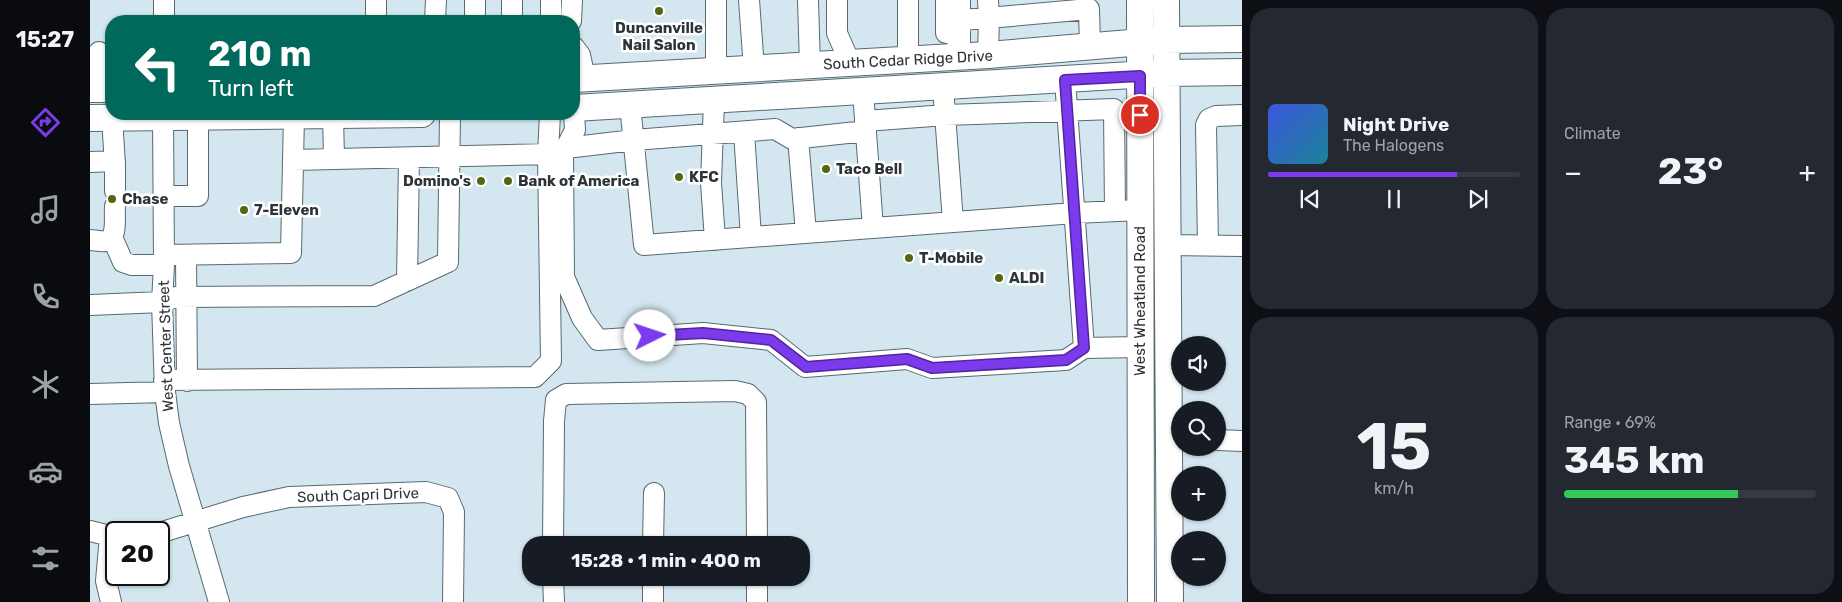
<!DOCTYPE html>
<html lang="en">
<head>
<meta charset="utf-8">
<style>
	body { margin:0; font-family:Rubik,sans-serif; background:#242831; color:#f1f3f6; height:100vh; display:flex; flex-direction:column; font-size:19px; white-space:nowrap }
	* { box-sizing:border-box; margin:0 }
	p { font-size:16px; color:#9ea1a6 }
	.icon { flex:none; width:28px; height:28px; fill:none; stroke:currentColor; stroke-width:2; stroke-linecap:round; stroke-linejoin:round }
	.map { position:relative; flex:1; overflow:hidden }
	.sheet { display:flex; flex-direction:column; gap:8px; padding:8px; background:#0d0f14; width:600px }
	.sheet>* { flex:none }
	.banner { position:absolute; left:15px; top:15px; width:475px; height:105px; border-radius:20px; box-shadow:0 1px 4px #0004; background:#00695c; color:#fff; overflow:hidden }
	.buttons { position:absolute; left:1081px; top:336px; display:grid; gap:10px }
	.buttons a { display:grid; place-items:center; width:55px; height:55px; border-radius:50%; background:#171b24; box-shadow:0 1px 4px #0004; font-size:25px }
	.speed { position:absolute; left:15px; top:521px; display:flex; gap:10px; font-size:25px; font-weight:700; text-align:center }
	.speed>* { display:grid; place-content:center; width:65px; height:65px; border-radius:50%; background:#171b24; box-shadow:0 1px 4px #0004; line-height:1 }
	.speed .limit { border:2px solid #111; border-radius:8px; background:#fff; color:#111 }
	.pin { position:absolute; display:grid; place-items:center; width:42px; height:42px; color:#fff; margin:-21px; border:2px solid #fff; border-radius:50%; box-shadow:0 1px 5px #0007 }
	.me { position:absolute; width:55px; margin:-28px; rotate:86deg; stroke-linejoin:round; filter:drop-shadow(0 0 4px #0008) }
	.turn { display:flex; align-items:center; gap:18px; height:105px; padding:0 20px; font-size:22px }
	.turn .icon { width:65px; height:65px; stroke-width:2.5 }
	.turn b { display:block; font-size:35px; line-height:42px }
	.big { font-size:38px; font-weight:700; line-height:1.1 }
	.sheet .card { flex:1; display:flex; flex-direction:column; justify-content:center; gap:8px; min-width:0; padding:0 18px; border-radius:20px; background:#242831 }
	.sheet .dial { align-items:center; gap:0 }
	.dial b { font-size:65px; line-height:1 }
	.song { display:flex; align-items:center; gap:15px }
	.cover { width:60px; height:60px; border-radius:8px; background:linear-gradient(135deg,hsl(230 70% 55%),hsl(190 70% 35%)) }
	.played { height:5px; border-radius:2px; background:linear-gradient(90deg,#7c3aed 75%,#363941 75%) }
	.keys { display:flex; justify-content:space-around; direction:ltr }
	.heat { display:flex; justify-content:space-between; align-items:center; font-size:28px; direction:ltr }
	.charge { height:8px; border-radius:4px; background:linear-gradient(90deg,#34c759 69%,#363941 0) }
	.sheet .tiles { flex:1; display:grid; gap:8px; grid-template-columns:repeat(2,1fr) }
	.trip { position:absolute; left:432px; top:536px; width:288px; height:50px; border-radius:20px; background:#171b24; box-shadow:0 1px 4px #0004; font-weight:700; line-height:50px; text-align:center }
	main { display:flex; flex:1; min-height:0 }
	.tabs { display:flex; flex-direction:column; width:90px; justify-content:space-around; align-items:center; background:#090b0e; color:#9ea1a6 }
	.tabs .icon { width:35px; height:35px }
	.tabs .current { color:#7c3aed }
	.tabs b { font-size:22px; color:#f1f3f6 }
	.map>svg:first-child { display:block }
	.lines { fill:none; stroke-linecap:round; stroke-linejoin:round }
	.minor-casing { stroke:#586971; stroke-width:22 }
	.major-casing { stroke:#586971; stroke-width:28 }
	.minor { stroke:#fff; stroke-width:20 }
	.major { stroke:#fff; stroke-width:26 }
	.route-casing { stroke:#51269a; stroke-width:12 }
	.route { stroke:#7c3aed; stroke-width:9 }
	.poi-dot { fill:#536611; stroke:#fff; stroke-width:2 }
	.labels { text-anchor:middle; stroke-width:5; stroke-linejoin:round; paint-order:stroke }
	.poi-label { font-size:15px; font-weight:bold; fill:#2d3438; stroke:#fff; text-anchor:start }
	.street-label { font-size:15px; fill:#2d3438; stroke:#fff }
</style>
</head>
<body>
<main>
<nav class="tabs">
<b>15:27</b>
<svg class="icon current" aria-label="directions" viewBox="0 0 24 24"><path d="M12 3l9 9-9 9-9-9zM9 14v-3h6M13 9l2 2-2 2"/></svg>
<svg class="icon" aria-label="music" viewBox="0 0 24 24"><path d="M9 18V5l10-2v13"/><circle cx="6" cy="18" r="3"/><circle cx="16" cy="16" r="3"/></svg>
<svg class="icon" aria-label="phone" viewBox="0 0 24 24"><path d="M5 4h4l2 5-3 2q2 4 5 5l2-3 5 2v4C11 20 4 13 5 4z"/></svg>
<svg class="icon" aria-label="climate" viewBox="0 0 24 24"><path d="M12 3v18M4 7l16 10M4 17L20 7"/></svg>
<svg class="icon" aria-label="car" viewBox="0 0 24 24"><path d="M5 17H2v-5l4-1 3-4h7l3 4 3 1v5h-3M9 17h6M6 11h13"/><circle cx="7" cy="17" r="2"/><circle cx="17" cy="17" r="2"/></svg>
<svg class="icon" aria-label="filters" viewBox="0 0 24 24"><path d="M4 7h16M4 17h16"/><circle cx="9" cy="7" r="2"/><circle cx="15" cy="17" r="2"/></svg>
</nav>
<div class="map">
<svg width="1152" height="602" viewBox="0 0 1152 602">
	<rect width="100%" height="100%" fill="#d4e7f0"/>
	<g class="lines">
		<defs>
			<path id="minor" d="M 74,0 L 74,21
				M 385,0 L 385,21
				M 422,0 L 422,21
				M 626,0 L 626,71
				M 659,0 L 664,69
				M 718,0 L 720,66
				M 747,0 L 747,33 L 760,63
				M 818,0 L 818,59
				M 856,0 L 856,33
				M 898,0 L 899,18 L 999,9 L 1000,47
				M 870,20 L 899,18 L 898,55
				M 286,21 L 286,0
				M 345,21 L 346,0
				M 461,21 L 461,0
				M 481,21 L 482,0
				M 484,47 L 490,55 L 495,78
				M 861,58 L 870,42 L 870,0
				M 975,80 L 994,348
				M 853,87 L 863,222
				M 9,89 L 9,52
				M 773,92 L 783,228
				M 624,101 L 621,183 L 625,240
				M 540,105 L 554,245 L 985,213 L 1050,210
				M 73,114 L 74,265 L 72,302 L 75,392 L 79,423 L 89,466 L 129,602
				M 484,114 L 485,130 L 473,154 L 474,277 L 492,318 L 508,340 L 613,333 L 681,340 L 715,367 L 817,359 L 842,368 L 976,360 L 994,348 L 1050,347
				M 22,118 L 25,165 L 25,191
				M 775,121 L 856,115 L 1024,109 L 1025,211
				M 654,132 L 661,237
				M 708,138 L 716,233
				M 476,148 L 544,140 L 685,129 L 702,139 L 776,131
				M 244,159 L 458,154 L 460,114
				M 203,160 L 244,159 L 243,115
				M 0,162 L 25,161
				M 74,196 L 108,196 L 108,117
				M 22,237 L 33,262 L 42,265 L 74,265
				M 0,240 C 5,240 12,242 17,241 C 28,238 24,215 25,206
				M 1077,245 L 1152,246
				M 1118,246 L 1116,125 L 1119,119 L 1126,116 L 1152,115
				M 74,255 L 201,253 L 204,116
				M 96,255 L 97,381
				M 317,281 L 319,158
				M 0,305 L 72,302 L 86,297 L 284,296 L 358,262 L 360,114
				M 74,380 L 445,377 L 461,361 L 458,154
				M 0,394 L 75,392
				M 1128,440 L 1152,441
				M 0,531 L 20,536 L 26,535
				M 69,533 L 153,507 L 199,497 L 336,492 L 358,498 L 364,512 L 363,602
				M 20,536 L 16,581 L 21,602
				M 463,545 L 464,421 L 466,400 L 476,394 L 645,391 L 658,394 L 666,402 L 667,545
				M 563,545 L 564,493
				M 463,578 L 464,602
				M 563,602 L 563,578
				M 667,602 L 667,578"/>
			<path id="major" d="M 1050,0 L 1051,602
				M 1076,0 L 1080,602
				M 484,79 L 898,55 L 1076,40 L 1152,39
				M 0,89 L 21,89
				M 484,108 L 1076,73 L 1152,72
				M 0,118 L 332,114"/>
		</defs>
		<use href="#minor" class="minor-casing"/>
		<use href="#major" class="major-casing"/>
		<use href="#minor" class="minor"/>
		<use href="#major" class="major"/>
	</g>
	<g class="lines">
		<defs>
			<path id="route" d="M 560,336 L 613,333 L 681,340 L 716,367 L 817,359 L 842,368 L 976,360 L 994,348 L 975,80 L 1050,76 L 1050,115"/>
		</defs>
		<use href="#route" class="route-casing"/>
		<use href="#route" class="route"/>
	</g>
	<g class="poi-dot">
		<circle cx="569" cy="11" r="5"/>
		<circle cx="736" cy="169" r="5"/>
		<circle cx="589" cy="177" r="5"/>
		<circle cx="391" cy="181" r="5"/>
		<circle cx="418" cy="181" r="5"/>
		<circle cx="22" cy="199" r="5"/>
		<circle cx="154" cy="210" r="5"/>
		<circle cx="819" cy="258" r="5"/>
		<circle cx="909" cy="278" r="5"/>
	</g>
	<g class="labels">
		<g class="poi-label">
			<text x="569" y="33" text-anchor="middle">Duncanville<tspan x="569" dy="17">Nail Salon</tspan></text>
			<text x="746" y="174">Taco Bell</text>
			<text x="599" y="182">KFC</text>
			<text x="381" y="186" text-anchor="end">Domino's</text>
			<text x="428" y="186">Bank of America</text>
			<text x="32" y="204">Chase</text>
			<text x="164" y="215">7-Eleven</text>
			<text x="829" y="263">T-Mobile</text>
			<text x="919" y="283">ALDI</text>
		</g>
		<g class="street-label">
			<text transform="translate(818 60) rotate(-3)" y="5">South Cedar Ridge Drive</text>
			<text transform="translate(1050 301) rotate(-90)" y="5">West Wheatland Road</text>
			<text transform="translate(76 346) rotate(-92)" y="5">West Center Street</text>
			<text transform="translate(268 495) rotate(-2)" y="5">South Capri Drive</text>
		</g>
	</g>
</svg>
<div class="buttons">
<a><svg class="icon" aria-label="sound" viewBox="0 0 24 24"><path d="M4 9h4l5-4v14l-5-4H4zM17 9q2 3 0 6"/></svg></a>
<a><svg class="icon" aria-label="search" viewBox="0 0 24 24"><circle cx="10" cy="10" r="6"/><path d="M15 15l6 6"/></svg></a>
<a>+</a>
<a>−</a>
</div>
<div class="speed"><div class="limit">20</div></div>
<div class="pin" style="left:1050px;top:115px;background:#d93025"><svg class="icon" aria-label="arrive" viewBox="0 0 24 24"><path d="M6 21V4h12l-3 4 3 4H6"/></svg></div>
<svg class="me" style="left:560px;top:336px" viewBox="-20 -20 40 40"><circle r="19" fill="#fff"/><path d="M0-13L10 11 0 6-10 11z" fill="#7c3aed"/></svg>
<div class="trip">15:28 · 1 min · 400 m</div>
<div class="banner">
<div class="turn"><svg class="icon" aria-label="left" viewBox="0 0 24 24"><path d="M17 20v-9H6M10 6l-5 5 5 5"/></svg><div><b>210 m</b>Turn left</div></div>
</div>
</div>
<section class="sheet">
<div class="tiles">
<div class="card">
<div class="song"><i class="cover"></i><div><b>Night Drive</b><p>The Halogens</p></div></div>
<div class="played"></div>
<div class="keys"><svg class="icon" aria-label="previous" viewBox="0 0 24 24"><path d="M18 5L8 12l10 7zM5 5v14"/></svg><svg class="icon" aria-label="pause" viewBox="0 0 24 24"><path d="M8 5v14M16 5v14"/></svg><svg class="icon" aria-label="next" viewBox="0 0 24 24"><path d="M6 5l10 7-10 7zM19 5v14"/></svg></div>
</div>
<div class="card"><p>Climate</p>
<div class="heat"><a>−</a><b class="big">23°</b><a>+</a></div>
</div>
<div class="card dial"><b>15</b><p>km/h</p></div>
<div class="card"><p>Range · 69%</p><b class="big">345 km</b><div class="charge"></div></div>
</div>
</section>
</main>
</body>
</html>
